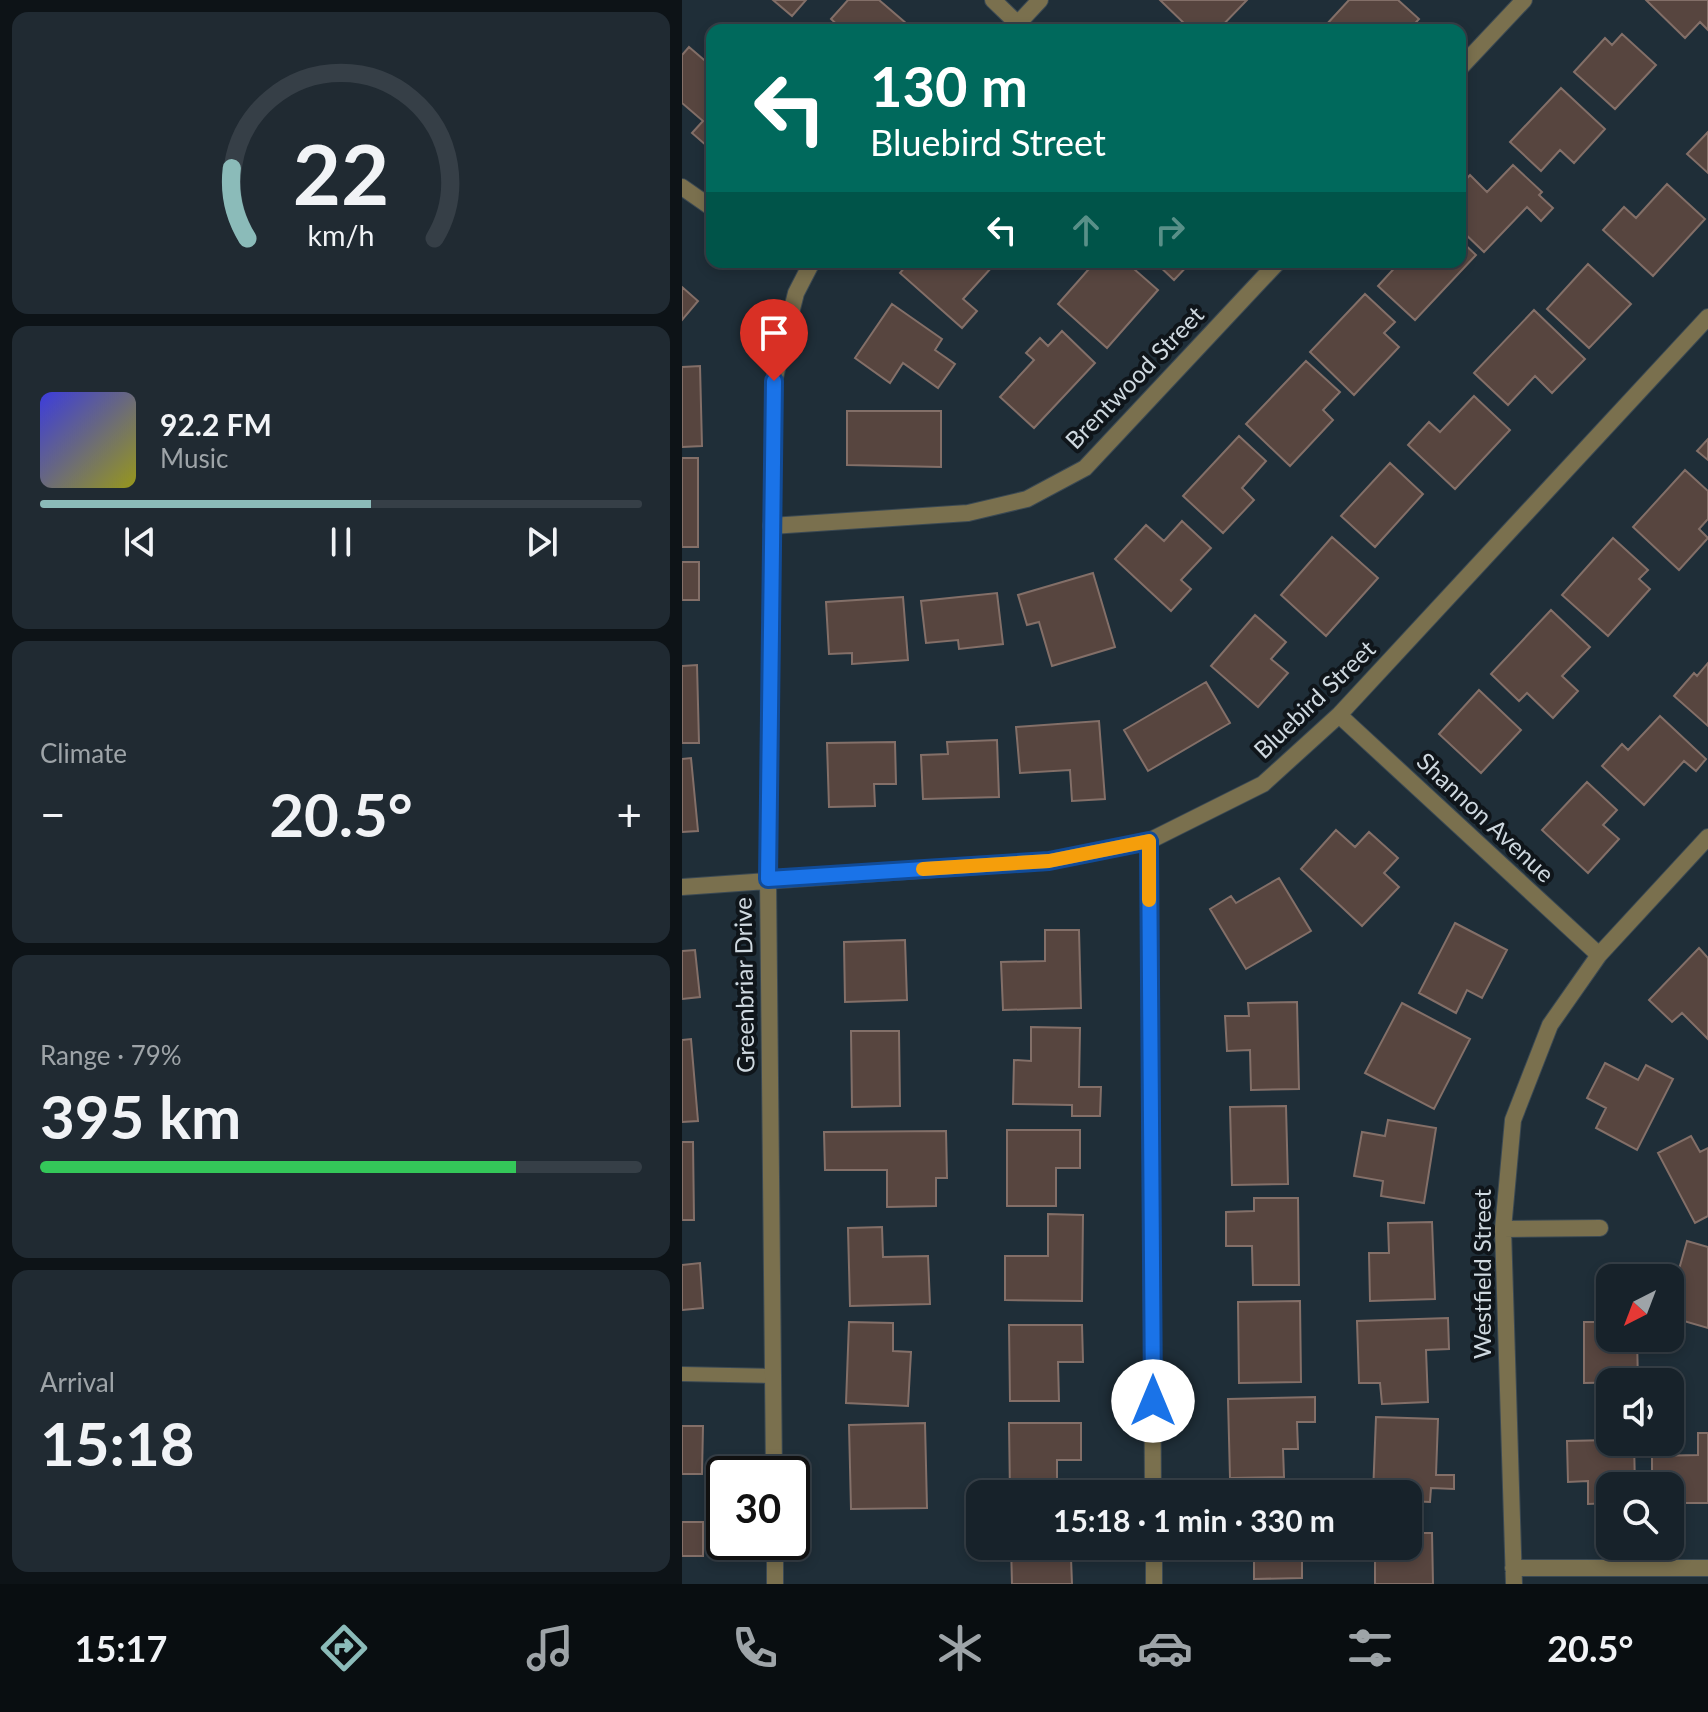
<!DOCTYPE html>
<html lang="en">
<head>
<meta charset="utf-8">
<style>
	body { margin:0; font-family:Lato,sans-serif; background:#202a32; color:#f1f3f6; height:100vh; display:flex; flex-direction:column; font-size:30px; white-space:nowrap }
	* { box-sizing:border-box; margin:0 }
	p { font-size:26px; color:#9ea4a8 }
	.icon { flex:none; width:44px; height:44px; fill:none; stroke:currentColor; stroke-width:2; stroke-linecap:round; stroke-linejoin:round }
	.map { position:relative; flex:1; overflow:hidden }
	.panel { display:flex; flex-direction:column; gap:12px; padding:12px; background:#0d1317; width:682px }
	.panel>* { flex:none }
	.top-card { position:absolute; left:24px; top:24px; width:760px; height:244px; border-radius:16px; box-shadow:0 4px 12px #0003,0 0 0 2px #363f47; background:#00695c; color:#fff; overflow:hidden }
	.needle { width:52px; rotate:222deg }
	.tools { position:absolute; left:914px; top:1264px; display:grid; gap:16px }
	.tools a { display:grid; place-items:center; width:88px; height:88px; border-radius:16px; background:#17222a; box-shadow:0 4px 12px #0003,0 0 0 2px #363f47; font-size:40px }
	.speed { position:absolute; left:24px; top:1456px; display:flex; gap:16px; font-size:40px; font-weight:700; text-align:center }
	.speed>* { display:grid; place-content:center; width:104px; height:104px; border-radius:50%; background:#17222a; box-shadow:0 4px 12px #0003,0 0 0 2px #363f47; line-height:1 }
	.speed .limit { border:4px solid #111; border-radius:12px; background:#fff; color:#111 }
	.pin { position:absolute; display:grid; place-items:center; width:68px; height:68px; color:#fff; margin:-82px -34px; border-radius:50% 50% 50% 0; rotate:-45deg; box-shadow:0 0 8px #0007 }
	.pin .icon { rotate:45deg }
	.me { position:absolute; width:88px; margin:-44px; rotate:0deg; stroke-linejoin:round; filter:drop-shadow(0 0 6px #0008) }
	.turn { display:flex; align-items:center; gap:28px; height:168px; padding:0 32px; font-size:36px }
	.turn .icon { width:104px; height:104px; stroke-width:2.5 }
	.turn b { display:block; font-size:56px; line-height:68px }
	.lanes { display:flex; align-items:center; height:76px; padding:0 32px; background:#0003; justify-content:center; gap:40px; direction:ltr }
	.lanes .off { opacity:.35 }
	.big { font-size:60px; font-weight:700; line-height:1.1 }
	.panel .tile { flex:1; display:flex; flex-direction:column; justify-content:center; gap:12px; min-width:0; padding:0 28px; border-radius:16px; background:#202a32 }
	.panel .dial { align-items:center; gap:0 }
	.dial svg { height:208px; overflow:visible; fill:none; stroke:#363f47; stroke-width:7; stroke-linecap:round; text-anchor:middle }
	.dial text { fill:#f1f3f6; stroke:none }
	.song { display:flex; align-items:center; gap:24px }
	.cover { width:96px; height:96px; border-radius:12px; background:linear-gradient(135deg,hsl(240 70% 55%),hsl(60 70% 35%)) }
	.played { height:8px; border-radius:4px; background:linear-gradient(90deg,#8bbbb9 55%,#363f47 55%) }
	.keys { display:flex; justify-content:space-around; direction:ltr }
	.heat { display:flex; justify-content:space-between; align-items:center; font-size:44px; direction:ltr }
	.charge { height:12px; border-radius:6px; background:linear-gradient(90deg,#34c759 79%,#363f47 0) }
	.trip { position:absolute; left:284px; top:1480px; width:456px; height:80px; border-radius:16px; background:#17222a; box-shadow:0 4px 12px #0003,0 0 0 2px #363f47; font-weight:700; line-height:80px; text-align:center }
	.dock { display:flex; height:128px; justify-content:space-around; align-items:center; background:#090e11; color:#9ea4a8 }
	.dock .icon { width:56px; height:56px }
	.dock .on { color:#8bbbb9 }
	.dock b { font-size:36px; color:#f1f3f6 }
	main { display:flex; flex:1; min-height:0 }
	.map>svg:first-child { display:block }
	.building { fill:#57453f; stroke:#836f68; stroke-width:2 }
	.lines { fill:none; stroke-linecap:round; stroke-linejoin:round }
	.service-casing { stroke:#3b4953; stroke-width:16 }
	.minor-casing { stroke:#3b4953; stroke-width:18 }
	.service { stroke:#7a704e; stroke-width:14 }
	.minor { stroke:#7a704e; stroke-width:16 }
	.route-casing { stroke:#114b97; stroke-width:20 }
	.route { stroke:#1a73e8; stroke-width:14 }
	.slow { stroke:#f59e0b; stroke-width:14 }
	.labels { text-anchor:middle; stroke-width:8; stroke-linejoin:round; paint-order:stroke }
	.street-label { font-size:24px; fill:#cfd9e0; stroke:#0f151a }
</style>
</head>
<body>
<main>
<section class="panel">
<div class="tile dial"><svg viewBox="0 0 100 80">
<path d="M14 69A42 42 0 1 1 86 69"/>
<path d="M14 69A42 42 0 0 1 8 42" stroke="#8bbbb9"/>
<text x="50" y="56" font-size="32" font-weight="700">22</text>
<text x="50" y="72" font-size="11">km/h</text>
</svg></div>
<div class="tile">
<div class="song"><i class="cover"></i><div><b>92.2 FM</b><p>Music</p></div></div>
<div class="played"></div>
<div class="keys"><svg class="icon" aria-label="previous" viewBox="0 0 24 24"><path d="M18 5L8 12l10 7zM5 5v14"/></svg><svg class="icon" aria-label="pause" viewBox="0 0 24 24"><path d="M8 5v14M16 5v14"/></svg><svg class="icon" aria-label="next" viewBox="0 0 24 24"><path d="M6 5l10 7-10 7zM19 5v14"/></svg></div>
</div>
<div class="tile"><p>Climate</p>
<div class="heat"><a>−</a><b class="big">20.5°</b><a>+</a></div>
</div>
<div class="tile"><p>Range · 79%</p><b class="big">395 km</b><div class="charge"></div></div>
<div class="tile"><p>Arrival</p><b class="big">15:18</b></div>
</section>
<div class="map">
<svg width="1026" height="1584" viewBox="0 0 1026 1584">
	<rect width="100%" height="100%" fill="#1f2e38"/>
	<path class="building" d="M 91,0 L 124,0 L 110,16 Z
		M 166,0 L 197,0 L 232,30 L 161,30 L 149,19 Z
		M 478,0 L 565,0 L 536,30 L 509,30 Z
		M 667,0 L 716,0 L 737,19 L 727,30 L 650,30 L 644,25 Z
		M 964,0 L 1026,0 L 1026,30 L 1018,22 L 1003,38 Z
		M 940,34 L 974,65 L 933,109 L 892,72 L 923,38 L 930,45 Z
		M 7,47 L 28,65 L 30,62 L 30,143 L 26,147 L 10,133 L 21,121 L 0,103 L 0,55 Z
		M 879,88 L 923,129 L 892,163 L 878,150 L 859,171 L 828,142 Z
		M 1026,132 L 1026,173 L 1005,154 Z
		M 831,165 L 860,192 L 857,195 L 871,208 L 859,221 L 845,207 L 802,252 L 778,229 L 778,186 L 788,175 L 805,192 Z
		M 985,184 L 1023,219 L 971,276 L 921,230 L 942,207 L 954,218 Z
		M 778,240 L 794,255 L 733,320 L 696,286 L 718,262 L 778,262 Z
		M 227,262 L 305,262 L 310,267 L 281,299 L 295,311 L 280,328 L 218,273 Z
		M 413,262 L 444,262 L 476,290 L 425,348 L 376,304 Z
		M 473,262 L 509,262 L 492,280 Z
		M 906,264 L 949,304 L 907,348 L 865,309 Z
		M 0,287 L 16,301 L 0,320 Z
		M 683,294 L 713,322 L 702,333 L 717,347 L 672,395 L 628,352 Z
		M 210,304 L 260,339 L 253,350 L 273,364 L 256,388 L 221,363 L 208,383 L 173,358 Z
		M 852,310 L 903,359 L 870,393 L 853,376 L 826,405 L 792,373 Z
		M 380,331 L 413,363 L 352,428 L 318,397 L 352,360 L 344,353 L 358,338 L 366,346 Z
		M 624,361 L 658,392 L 641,410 L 651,420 L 608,466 L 564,424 Z
		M 18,366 L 20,446 L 0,447 L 0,367 Z
		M 792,396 L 828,430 L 773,489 L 726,445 L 747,422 L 758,432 Z
		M 165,411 L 259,411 L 259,467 L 165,465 Z
		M 557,436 L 584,461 L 560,488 L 572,500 L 541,533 L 501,496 Z
		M 1026,439 L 1026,460 L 1015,451 Z
		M 0,458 L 16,458 L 16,547 L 0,547 Z
		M 708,463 L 741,494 L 693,547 L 659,516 Z
		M 1003,470 L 1026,491 L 1026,519 L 1017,529 L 1026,538 L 997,570 L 951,527 Z
		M 500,521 L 529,548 L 499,580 L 509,589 L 489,611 L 433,559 L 464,525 L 482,541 Z
		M 650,537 L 696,578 L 644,636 L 599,595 Z
		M 931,538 L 966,570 L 957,579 L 968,589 L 926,636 L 880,595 Z
		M 0,562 L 17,562 L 17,600 L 0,600 Z
		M 411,573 L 433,647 L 370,666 L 357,622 L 345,625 L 336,595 Z
		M 315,593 L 321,644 L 277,649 L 276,640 L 244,643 L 239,601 Z
		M 221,597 L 226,660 L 170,664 L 170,653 L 147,654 L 144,602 Z
		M 869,610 L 908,647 L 880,676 L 896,691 L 871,718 L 845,693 L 837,701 L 809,674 Z
		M 573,615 L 604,642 L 589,659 L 606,673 L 576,707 L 529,666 Z
		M 1026,663 L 1026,726 L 992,696 L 1012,673 L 1015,676 Z
		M 15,665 L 17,743 L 0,743 L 0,666 Z
		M 524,682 L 548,723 L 466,771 L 442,730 Z
		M 797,690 L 839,730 L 799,773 L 757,734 Z
		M 978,716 L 1024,759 L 1014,771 L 1002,761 L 962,805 L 920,766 L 940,744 L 946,750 Z
		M 417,721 L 423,799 L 390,801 L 388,770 L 338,773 L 334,727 Z
		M 315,740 L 317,797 L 241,799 L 239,755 L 266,754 L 265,742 Z
		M 213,742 L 214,784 L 192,784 L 193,806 L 147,807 L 145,743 Z
		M 9,758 L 16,831 L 0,832 L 0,759 Z
		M 905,782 L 935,810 L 921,825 L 937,839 L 906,873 L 860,830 Z
		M 654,830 L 673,847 L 687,832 L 716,858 L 702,873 L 717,887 L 680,926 L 619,869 Z
		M 597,878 L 629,931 L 564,969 L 528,909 L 549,896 L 554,903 Z
		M 773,923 L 825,950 L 800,998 L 785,990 L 774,1013 L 737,993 Z
		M 363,930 L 397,930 L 399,1008 L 321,1010 L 319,962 L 363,961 Z
		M 223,940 L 225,1000 L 163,1002 L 162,942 Z
		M 1017,948 L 1026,958 L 1026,1039 L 1000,1013 L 990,1022 L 967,1000 Z
		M 13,950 L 18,997 L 0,999 L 0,951 Z
		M 615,1002 L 617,1089 L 569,1090 L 568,1050 L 545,1051 L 543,1016 L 567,1016 L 566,1003 Z
		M 720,1003 L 788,1039 L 752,1109 L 683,1073 Z
		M 349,1027 L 398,1028 L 397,1087 L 419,1087 L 418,1116 L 390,1116 L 390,1105 L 331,1104 L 332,1060 L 349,1061 Z
		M 169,1031 L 217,1031 L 218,1106 L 170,1107 Z
		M 9,1039 L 16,1121 L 0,1122 L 0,1040 Z
		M 923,1063 L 956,1080 L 964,1065 L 991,1079 L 955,1150 L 914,1128 L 924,1108 L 905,1098 Z
		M 604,1106 L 606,1184 L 550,1185 L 548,1107 Z
		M 706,1120 L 754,1128 L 742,1203 L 699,1196 L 701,1181 L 672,1176 L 680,1132 L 703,1136 Z
		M 325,1130 L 398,1130 L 398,1168 L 374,1168 L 374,1206 L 325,1206 Z
		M 264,1131 L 265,1178 L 254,1178 L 254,1206 L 205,1207 L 205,1170 L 143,1170 L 142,1132 Z
		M 1009,1136 L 1018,1152 L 1026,1148 L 1026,1216 L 1013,1223 L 976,1153 Z
		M 0,1142 L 11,1142 L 12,1220 L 0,1220 Z
		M 572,1198 L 616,1198 L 617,1285 L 571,1285 L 570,1246 L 544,1246 L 544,1212 L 572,1211 Z
		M 366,1214 L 401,1215 L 400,1301 L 323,1300 L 323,1256 L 366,1256 Z
		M 750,1222 L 753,1299 L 688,1301 L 687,1253 L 707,1253 L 706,1223 Z
		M 200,1227 L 201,1257 L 246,1256 L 248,1304 L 168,1306 L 166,1228 Z
		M 1005,1241 L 1026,1247 L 1026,1328 L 988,1317 L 988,1301 Z
		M 18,1263 L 21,1308 L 0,1310 L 0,1265 Z
		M 618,1301 L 619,1382 L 557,1383 L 556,1302 Z
		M 766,1318 L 767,1349 L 744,1350 L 746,1402 L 700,1404 L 698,1383 L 677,1383 L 675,1321 Z
		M 167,1322 L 211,1323 L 211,1351 L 229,1352 L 226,1406 L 164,1403 Z
		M 902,1322 L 928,1322 L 928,1338 L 955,1338 L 956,1382 L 902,1383 Z
		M 327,1325 L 400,1325 L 401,1362 L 376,1362 L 377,1401 L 328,1401 Z
		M 633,1397 L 633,1422 L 615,1422 L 616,1449 L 601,1449 L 602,1477 L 548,1478 L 546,1399 Z
		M 694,1417 L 756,1419 L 754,1475 L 772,1475 L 772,1489 L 749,1488 L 748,1502 L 726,1501 L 726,1494 L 691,1494 Z
		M 243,1423 L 245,1508 L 169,1509 L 167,1425 Z
		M 327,1423 L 399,1423 L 399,1460 L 375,1460 L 375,1494 L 328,1494 Z
		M 0,1426 L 21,1426 L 20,1474 L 0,1474 Z
		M 1016,1433 L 1026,1433 L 1026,1503 L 988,1503 L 988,1486 L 970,1486 L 970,1456 L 1016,1455 Z
		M 928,1440 L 952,1442 L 953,1486 L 928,1486 L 928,1503 L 906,1504 L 906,1481 L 886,1482 L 885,1441 Z
		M 0,1522 L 21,1522 L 21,1556 L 0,1556 Z
		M 726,1533 L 750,1533 L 751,1584 L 693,1584 L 693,1546 L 726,1546 Z
		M 329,1546 L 402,1546 L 402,1558 L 389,1558 L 390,1584 L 330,1584 Z
		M 572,1546 L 620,1546 L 620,1578 L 572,1579 Z"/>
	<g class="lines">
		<defs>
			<path id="service" d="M 0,1374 L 92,1376"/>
			<path id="minor" d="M 311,0 L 336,24
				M 330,30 L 358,0
				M 778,68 L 842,0
				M 0,187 L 30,208
				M 89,526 L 286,513 L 345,499 L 403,468 L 596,262
				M 657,715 L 917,955
				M 467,841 L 471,1494
				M 0,887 L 367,861 L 467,841 L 581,784 L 657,715 L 1026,317
				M 821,1229 L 918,1228
				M 92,1474 L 86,879 L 92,381 L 114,293 L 130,262
				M 93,1542 L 93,1584
				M 472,1546 L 472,1584
				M 831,1568 L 1026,1568
				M 832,1584 L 821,1229 L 831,1120 L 868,1025 L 917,955 L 1026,837"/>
		</defs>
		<use href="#service" class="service-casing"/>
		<use href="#minor" class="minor-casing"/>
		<use href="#service" class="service"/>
		<use href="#minor" class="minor"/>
	</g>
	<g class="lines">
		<defs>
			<path id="route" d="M 92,381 L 86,879 L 367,861 L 467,841 L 471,1401"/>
		</defs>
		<use href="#route" class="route-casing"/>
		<use href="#route" class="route"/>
		<path class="slow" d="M 241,869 L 367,861 L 467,841 L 467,900"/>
	</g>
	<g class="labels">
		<g class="street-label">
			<text transform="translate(453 378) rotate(-46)" y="8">Brentwood Street</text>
			<text transform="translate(633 700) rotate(-44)" y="8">Bluebird Street</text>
			<text transform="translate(803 818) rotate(43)" y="8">Shannon Avenue</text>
			<text transform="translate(63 985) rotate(-91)" y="8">Greenbriar Drive</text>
			<text transform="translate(801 1274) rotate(-90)" y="8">Westfield Street</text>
		</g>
	</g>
</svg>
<div class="tools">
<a><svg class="needle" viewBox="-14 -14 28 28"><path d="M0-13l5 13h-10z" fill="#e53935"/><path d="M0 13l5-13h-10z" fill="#9ea4a8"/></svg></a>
<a><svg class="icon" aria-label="sound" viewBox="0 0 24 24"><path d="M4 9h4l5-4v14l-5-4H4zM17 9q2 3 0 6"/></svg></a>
<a><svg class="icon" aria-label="search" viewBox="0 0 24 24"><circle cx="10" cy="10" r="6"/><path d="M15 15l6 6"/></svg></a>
</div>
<div class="speed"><div class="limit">30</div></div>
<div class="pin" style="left:92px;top:381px;background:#d93025"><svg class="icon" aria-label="arrive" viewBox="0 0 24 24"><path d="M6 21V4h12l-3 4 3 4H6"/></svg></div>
<svg class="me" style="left:471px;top:1401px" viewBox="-20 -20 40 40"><circle r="19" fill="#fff"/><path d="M0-13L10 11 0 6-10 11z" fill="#1a73e8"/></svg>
<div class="trip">15:18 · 1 min · 330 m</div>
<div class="top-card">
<div class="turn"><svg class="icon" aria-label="left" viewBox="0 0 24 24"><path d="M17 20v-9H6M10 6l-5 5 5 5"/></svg><div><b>130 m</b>Bluebird Street</div></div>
<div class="lanes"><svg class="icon" aria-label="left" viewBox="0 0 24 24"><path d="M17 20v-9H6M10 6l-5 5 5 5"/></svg><svg class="icon off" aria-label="ahead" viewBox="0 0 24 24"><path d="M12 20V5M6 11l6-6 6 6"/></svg><svg class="icon off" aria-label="right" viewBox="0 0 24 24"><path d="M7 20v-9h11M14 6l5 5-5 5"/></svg></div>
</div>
</div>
</main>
<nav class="dock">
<b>15:17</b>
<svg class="icon on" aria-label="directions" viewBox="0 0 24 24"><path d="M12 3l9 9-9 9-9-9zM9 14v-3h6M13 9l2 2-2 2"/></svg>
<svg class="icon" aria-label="music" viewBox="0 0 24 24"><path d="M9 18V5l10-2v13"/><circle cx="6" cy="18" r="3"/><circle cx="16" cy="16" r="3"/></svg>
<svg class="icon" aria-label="phone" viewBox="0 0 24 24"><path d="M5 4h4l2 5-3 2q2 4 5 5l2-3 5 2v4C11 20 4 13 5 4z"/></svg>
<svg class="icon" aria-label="climate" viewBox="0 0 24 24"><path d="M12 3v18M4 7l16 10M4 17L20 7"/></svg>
<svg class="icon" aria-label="car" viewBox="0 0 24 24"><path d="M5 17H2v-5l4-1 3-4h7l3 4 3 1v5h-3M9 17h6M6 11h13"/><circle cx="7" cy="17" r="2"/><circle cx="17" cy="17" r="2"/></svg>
<svg class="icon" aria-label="filters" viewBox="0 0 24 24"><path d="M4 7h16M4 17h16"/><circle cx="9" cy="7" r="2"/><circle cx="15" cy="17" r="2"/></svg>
<b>20.5°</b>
</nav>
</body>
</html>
